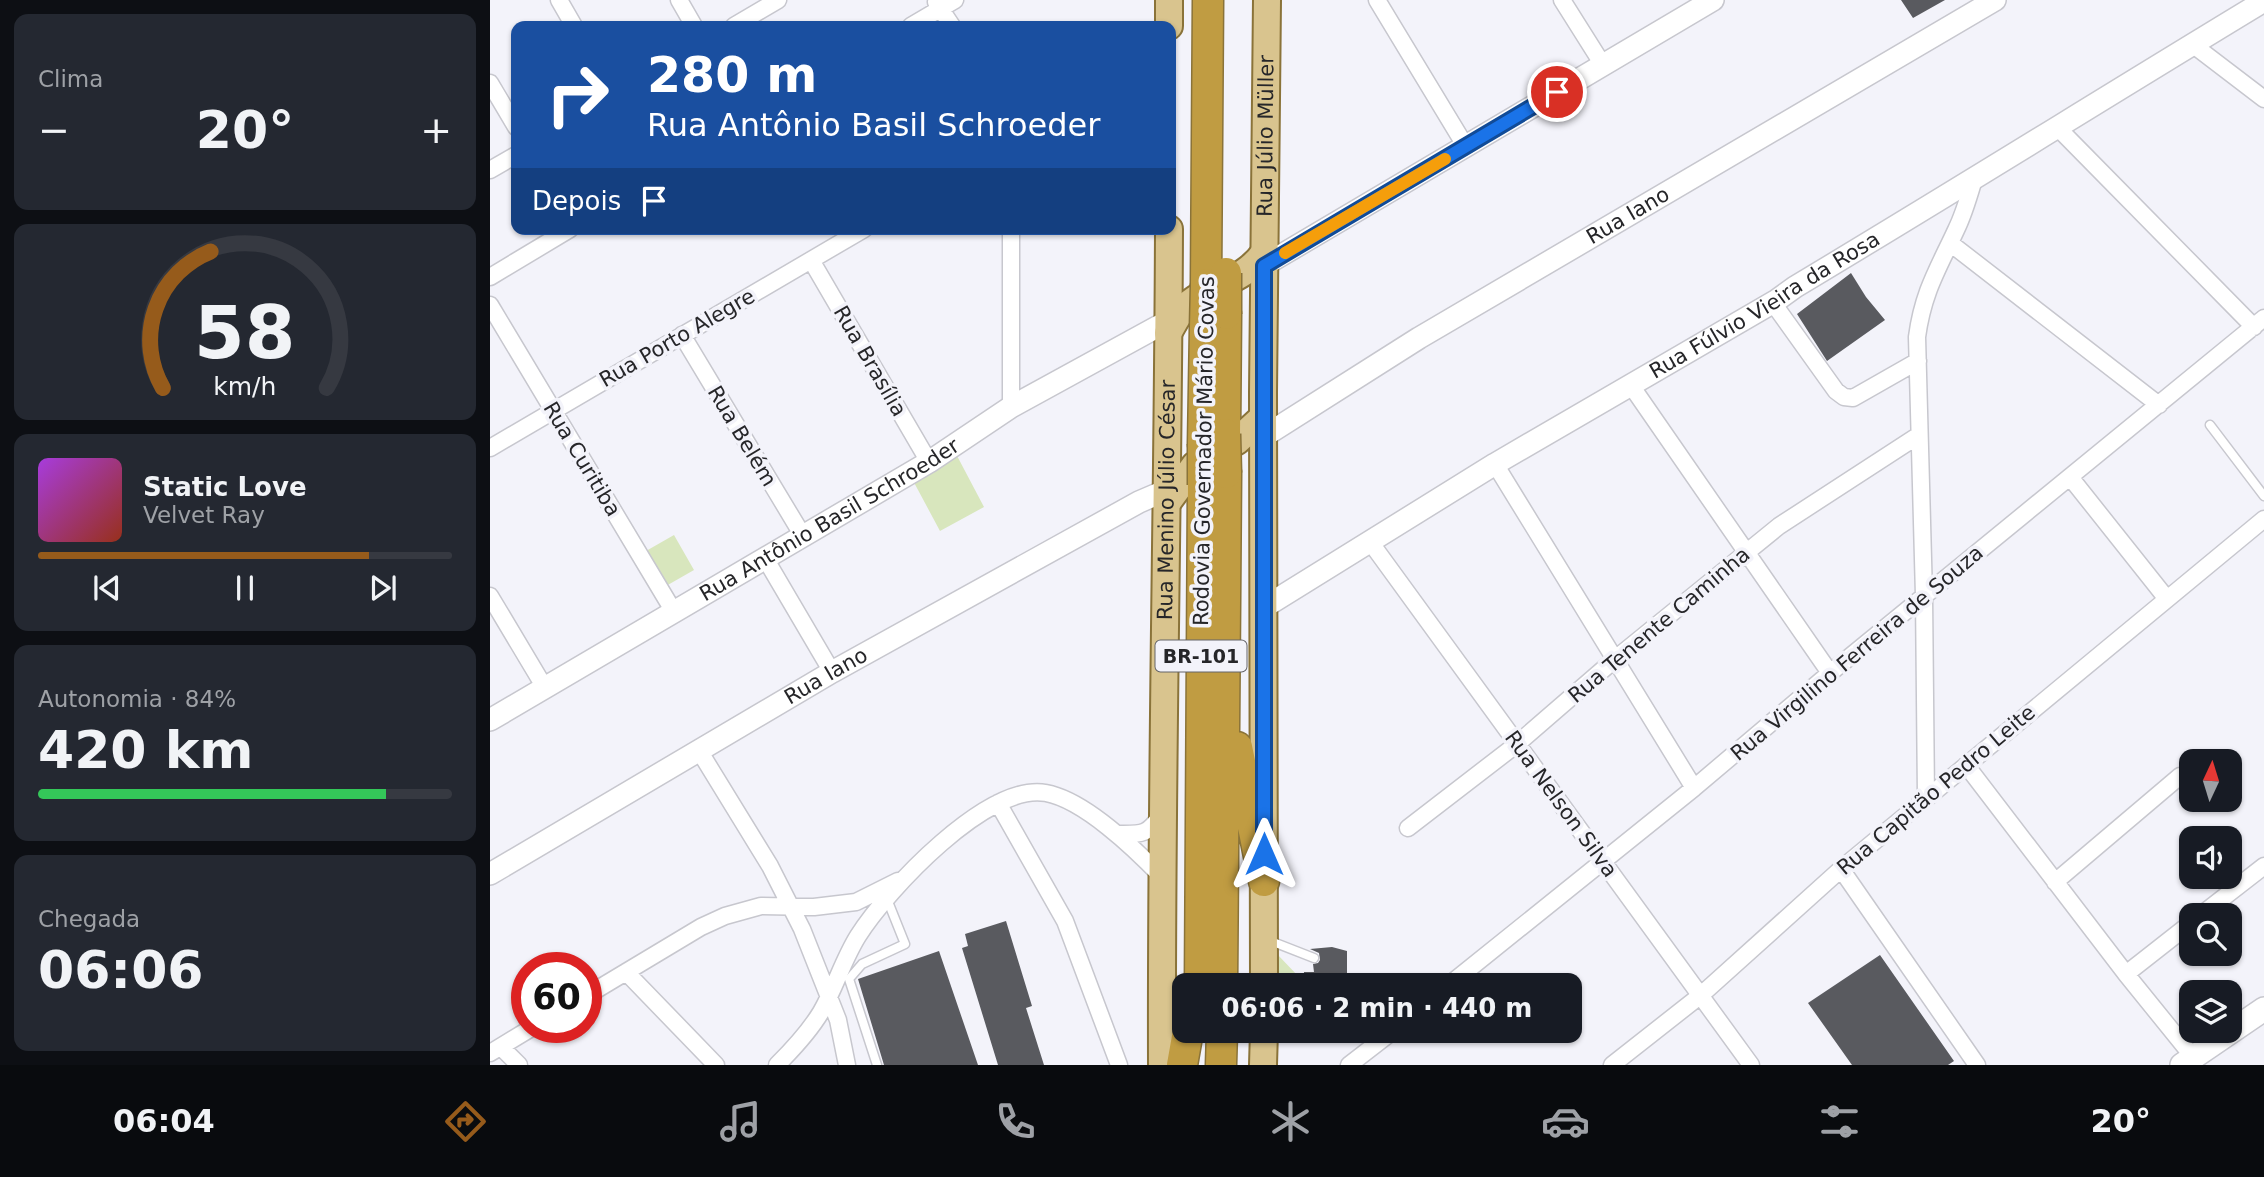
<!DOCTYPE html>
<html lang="pt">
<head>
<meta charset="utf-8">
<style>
	body { margin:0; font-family:"DejaVu Sans",sans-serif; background:#242831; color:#f1f3f6; height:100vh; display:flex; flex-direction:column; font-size:26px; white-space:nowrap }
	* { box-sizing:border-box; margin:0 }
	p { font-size:23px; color:#9ea1a6 }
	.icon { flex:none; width:38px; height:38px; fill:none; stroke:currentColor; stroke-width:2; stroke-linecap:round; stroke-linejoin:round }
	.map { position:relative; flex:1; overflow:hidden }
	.details { display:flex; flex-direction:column; gap:14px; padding:14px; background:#0d0f14; width:490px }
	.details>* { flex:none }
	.guide { position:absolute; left:21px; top:21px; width:665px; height:214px; border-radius:14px; box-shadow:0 2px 5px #0004; background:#1a4fa0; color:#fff; overflow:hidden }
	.needle { width:46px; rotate:4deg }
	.fabs { position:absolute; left:1689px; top:749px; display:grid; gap:14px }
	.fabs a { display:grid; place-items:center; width:63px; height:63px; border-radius:14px; background:#171b24; box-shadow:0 2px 5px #0004; font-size:35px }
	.speed { position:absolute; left:21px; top:952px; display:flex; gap:14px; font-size:35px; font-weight:700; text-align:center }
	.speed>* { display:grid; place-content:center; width:91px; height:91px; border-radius:50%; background:#171b24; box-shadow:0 2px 5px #0004; line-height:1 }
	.speed .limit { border:10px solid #d22; background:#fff; color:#111 }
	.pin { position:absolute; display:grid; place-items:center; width:60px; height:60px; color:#fff; margin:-30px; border:4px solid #fff; border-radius:50%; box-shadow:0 2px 7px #0007 }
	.me { position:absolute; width:77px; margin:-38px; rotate:0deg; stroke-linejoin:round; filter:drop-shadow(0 0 5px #0008) }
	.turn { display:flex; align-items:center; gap:24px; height:147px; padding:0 21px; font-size:32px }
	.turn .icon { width:91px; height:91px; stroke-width:2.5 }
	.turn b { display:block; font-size:49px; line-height:60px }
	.then { display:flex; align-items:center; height:66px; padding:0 21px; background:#0003; gap:14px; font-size:26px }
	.big { font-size:52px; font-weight:800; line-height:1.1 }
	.details .card { flex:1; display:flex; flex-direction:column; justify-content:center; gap:10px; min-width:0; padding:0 24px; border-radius:14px; background:#242831 }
	.details .dial { align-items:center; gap:0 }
	.dial svg { height:182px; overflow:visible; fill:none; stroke:#363941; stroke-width:7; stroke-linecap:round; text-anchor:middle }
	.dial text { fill:#f1f3f6; stroke:none }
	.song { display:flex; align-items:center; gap:21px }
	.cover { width:84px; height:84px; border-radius:10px; background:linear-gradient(135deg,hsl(280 70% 55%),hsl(10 70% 35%)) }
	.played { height:7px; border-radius:4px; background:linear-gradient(90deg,#965b1b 80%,#363941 80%) }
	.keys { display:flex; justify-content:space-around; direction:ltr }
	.heat { display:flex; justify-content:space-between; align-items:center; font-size:38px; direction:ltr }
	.charge { height:10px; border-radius:5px; background:linear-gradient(90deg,#34c759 84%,#363941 0) }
	.trip { position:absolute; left:682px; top:973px; width:410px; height:70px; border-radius:14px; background:#171b24; box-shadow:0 2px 5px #0004; font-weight:800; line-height:70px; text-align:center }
	.menu { display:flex; height:112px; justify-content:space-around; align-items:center; background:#090b0e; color:#9ea1a6 }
	.menu .icon { width:49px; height:49px }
	.menu .selected { color:#965b1b }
	.menu b { font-size:32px; color:#f1f3f6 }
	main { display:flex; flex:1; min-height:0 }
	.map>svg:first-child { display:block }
	.green { fill:#d8e6bd }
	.building { fill:#595a5f }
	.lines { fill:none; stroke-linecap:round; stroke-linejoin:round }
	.service-casing { stroke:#c7c7ce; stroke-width:11 }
	.minor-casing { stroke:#c7c7ce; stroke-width:19 }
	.tertiary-casing { stroke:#c7c7ce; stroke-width:24 }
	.secondary-casing { stroke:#c7c7ce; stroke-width:26 }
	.primary-casing { stroke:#8a7339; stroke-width:30 }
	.motorway-casing { stroke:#8a7339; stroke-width:33 }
	.service { stroke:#fff; stroke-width:8 }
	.minor { stroke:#fff; stroke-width:16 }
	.tertiary { stroke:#fff; stroke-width:21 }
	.secondary { stroke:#fff; stroke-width:23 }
	.primary { stroke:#d9c48e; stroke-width:26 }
	.motorway { stroke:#c09c42; stroke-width:30 }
	.motorway-bridge-casing { stroke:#8a7339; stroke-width:33; stroke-linecap:butt }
	.motorway-bridge { stroke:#c09c42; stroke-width:30 }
	.route-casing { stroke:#114b97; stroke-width:18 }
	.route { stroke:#1a73e8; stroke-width:12 }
	.slow { stroke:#f59e0b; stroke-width:12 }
	.labels { text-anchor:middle; stroke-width:7; stroke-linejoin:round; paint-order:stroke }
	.shield { fill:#f3f3fa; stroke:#646468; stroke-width:2 }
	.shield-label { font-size:19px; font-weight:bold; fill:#262629 }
	.street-label { font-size:21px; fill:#262629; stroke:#f3f3fa }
</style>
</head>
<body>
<main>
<section class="details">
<div class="card"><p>Clima</p>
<div class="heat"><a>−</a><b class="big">20°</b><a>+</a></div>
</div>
<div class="card dial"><svg viewBox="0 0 100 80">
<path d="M14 69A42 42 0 1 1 86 69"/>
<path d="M14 69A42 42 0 0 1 35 9" stroke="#965b1b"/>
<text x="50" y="56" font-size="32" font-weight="700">58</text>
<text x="50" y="72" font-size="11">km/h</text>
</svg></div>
<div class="card">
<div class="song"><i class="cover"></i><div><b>Static Love</b><p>Velvet Ray</p></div></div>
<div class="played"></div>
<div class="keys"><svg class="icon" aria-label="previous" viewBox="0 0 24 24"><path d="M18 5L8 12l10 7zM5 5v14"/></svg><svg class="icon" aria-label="pause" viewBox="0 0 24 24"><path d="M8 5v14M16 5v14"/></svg><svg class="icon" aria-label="next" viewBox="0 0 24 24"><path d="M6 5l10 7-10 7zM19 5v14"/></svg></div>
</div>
<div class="card"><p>Autonomia · 84%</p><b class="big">420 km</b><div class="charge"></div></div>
<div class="card"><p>Chegada</p><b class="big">06:06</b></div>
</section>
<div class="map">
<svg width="1774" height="1065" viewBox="0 0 1774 1065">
	<rect width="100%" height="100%" fill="#f3f3fa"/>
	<path class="green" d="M 465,452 L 494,507 L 450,531 L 420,475 Z
		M 184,535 L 204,570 L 176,586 L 156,551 Z
		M 787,954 L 809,977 L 809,985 L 787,985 Z"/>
	<path class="building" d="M 1411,0 L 1455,0 L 1423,18 Z
		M 1361,273 L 1376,297 L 1395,320 L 1337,361 L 1307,314 Z
		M 516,921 L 542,1006 L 536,1008 L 554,1065 L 508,1065 L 472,948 L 478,946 L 475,934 Z
		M 842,947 L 857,951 L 857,973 L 874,973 L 874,985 L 813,985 L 814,972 L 824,972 L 823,964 L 828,963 L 830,960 L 829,953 L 820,949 Z
		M 449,951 L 488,1065 L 394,1065 L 368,979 Z
		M 1390,955 L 1464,1061 L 1458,1065 L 1362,1065 L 1318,1003 Z"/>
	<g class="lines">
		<defs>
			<path id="service" d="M 1720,425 L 1774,496
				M 778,940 L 824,958
				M 779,1040 L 794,1031
				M 387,1065 L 359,979 L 372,964 L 415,944 L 397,899"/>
			<path id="minor" d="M 69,0 L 84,26
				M 189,0 L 204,26
				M 887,0 L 976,147
				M 1072,0 L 1113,65
				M 446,2 L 462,26
				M 244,26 L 288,0
				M 421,26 L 465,0
				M 1702,44 L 1774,99
				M 0,83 L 26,127
				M 1566,126 L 1764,327
				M 0,170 L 26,155
				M 521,229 L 521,407
				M 1460,243 L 1669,405
				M 321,260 L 439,462
				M 0,277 L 80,229
				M 1283,303 L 1346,391 L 1354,397 L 1363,398 L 1428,361
				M 0,305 L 184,612
				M 192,335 L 313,536
				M 1140,384 L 1340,673
				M 0,448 L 374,229
				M 1005,464 L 1204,788
				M 1580,477 L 1677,599
				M 881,543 L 1261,1065
				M 275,558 L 342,672
				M 0,596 L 55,688
				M 210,752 L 280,866 L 312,929 L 348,1020 L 357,1065
				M 1476,765 L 1636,974 L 1704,1058
				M 1436,798 L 1434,596 L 1427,337 C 1433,292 1448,269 1466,230 C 1474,214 1479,196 1484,179
				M 508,803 L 575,921 L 629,1065
				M 918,828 L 1027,744 L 1124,660 L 1289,526 L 1429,435
				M 630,834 C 653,834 657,835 671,815
				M 1351,869 L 1487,1065
				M 1565,882 L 1690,776
				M 1711,915 L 1774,866
				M 136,972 L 226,1065
				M 1636,974 L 1701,923
				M 959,985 L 1204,788 L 1340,673 L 1774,318
				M 96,996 L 211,927 L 235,916 L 271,906 L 324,907 L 366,902 L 408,881
				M 11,1047 L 29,1065
				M 0,1053 L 43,1027
				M 287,1065 C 303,1049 319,1032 331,1012 C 345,988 353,960 368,936 C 397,890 498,782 556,793 C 594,800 645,849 671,876
				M 859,1065 L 903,1031
				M 1122,1065 L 1211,995 L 1351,869 L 1774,519"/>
			<g id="tertiary">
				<path d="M 773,266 L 1223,0"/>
				<path id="s1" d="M 773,437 L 929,338 L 1505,0"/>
				<path id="s2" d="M 773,608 L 1005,464 L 1287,300 L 1305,287 C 1462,193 1617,96 1774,1"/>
				<path id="s3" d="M 0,720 L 439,462 L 521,407 L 678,321"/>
				<path id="s4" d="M 0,874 L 342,672 L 649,502 L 677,490"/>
			</g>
			<path id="secondary" d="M 1692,1065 L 1774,1009"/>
			<g id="primary">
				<path d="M 679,26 L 679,0"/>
				<path d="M 678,333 C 683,325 687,316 693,309 C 717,285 754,282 774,253"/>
				<path d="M 677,503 L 705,465 L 747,441 L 773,417"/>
				<path id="s5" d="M 774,985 L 773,392 L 777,0"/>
				<path id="s6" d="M 672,1065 C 671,786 678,508 679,229"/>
				<path d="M 773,1065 L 774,1031"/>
			</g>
			<path id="motorway" d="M 716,284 L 718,0
				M 735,434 L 736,314
				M 713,444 L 715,327
				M 747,747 L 774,881
				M 710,985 L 713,485
				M 732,985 L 736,473
				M 692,1065 L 698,1031
				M 731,1065 L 732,1031"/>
		</defs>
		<use href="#service" class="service-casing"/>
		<use href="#minor" class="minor-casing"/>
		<use href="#tertiary" class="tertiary-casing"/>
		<use href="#secondary" class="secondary-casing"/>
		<use href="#primary" class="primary-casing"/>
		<use href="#motorway" class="motorway-casing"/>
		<use href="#service" class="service"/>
		<use href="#minor" class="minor"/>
		<use href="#tertiary" class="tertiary"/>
		<use href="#secondary" class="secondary"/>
		<use href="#primary" class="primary"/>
		<use href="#motorway" class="motorway"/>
		<defs>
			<path id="motorway-bridge" d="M 736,314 L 736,273
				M 715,327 L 716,284
				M 735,434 L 736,473
				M 713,444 L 713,485"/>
		</defs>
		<use href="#motorway-bridge" class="motorway-bridge-casing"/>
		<use href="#motorway-bridge" class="motorway-bridge"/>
	</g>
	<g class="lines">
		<defs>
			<path id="route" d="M 774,854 L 774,266 L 1067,92"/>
		</defs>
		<use href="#route" class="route-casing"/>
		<use href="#route" class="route"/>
		<path class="slow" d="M 795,253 L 955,159"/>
	</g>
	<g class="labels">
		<rect class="shield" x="665.5" y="640.5" width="91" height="31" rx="5"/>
		<g class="shield-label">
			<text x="711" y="663">BR-101</text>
		</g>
		<g class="street-label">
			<text dy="7" stroke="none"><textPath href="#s5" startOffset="849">Rua Júlio Müller</textPath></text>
			<text dy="7" stroke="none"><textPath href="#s1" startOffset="427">Rua Iano</textPath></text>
			<text dy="7" stroke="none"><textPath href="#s2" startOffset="586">Rua Fúlvio Vieira da Rosa</textPath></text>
			<text transform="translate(187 338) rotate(-30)" y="7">Rua Porto Alegre</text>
			<text transform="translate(380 361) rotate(60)" y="7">Rua Brasília</text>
			<text transform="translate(252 436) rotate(59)" y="7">Rua Belém</text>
			<text transform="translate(714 451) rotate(-89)" y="7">Rodovia Governador Mário Covas</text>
			<text transform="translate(92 459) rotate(59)" y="7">Rua Curitiba</text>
			<text dy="7" stroke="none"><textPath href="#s6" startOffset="565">Rua Menino Júlio César</textPath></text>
			<text dy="7" stroke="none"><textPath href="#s3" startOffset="394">Rua Antônio Basil Schroeder</textPath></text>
			<text transform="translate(1169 625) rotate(-40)" y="7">Rua Tenente Caminha</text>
			<text transform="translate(1367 653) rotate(-40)" y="7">Rua Virgilino Ferreira de Souza</text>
			<text dy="7" stroke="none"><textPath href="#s4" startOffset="390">Rua Iano</textPath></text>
			<text transform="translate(1446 790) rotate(-40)" y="7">Rua Capitão Pedro Leite</text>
			<text transform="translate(1071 804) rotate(54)" y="7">Rua Nelson Silva</text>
		</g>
	</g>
</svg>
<div class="fabs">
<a><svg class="needle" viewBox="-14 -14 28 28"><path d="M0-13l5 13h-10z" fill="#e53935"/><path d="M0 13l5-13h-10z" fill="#9ea1a6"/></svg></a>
<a><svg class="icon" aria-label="sound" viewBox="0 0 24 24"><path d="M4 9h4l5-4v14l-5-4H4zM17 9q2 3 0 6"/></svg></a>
<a><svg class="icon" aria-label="search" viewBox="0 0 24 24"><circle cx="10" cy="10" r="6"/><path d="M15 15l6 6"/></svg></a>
<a><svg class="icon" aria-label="layers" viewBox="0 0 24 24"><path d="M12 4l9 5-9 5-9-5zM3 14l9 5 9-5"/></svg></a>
</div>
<div class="speed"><div class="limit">60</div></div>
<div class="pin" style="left:1067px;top:92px;background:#d93025"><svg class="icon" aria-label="arrive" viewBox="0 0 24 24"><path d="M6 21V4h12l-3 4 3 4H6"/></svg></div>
<svg class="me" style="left:774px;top:854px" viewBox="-20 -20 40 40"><path d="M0-17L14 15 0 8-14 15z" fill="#1a73e8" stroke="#fff" stroke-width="4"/></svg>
<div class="trip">06:06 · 2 min · 440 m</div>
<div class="guide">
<div class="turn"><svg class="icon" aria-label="right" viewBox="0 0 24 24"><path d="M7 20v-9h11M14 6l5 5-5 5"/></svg><div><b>280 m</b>Rua Antônio Basil Schroeder</div></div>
<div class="then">Depois<svg class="icon" aria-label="arrive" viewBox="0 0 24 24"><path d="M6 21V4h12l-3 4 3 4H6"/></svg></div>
</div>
</div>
</main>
<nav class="menu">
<b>06:04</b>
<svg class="icon selected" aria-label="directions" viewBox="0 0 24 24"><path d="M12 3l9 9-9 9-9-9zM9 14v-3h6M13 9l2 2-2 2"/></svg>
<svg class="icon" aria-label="music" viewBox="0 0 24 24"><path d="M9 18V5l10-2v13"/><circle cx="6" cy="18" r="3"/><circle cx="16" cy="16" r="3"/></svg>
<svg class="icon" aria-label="phone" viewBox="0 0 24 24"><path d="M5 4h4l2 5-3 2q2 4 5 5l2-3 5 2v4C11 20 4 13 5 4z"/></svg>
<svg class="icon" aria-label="climate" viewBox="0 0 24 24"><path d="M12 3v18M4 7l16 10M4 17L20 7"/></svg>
<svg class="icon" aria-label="car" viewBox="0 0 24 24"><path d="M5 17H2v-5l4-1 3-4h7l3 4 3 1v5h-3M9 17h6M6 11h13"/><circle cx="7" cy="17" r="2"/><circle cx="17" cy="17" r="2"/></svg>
<svg class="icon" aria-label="filters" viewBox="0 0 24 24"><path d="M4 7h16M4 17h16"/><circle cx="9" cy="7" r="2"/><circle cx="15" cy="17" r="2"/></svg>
<b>20°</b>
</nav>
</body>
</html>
